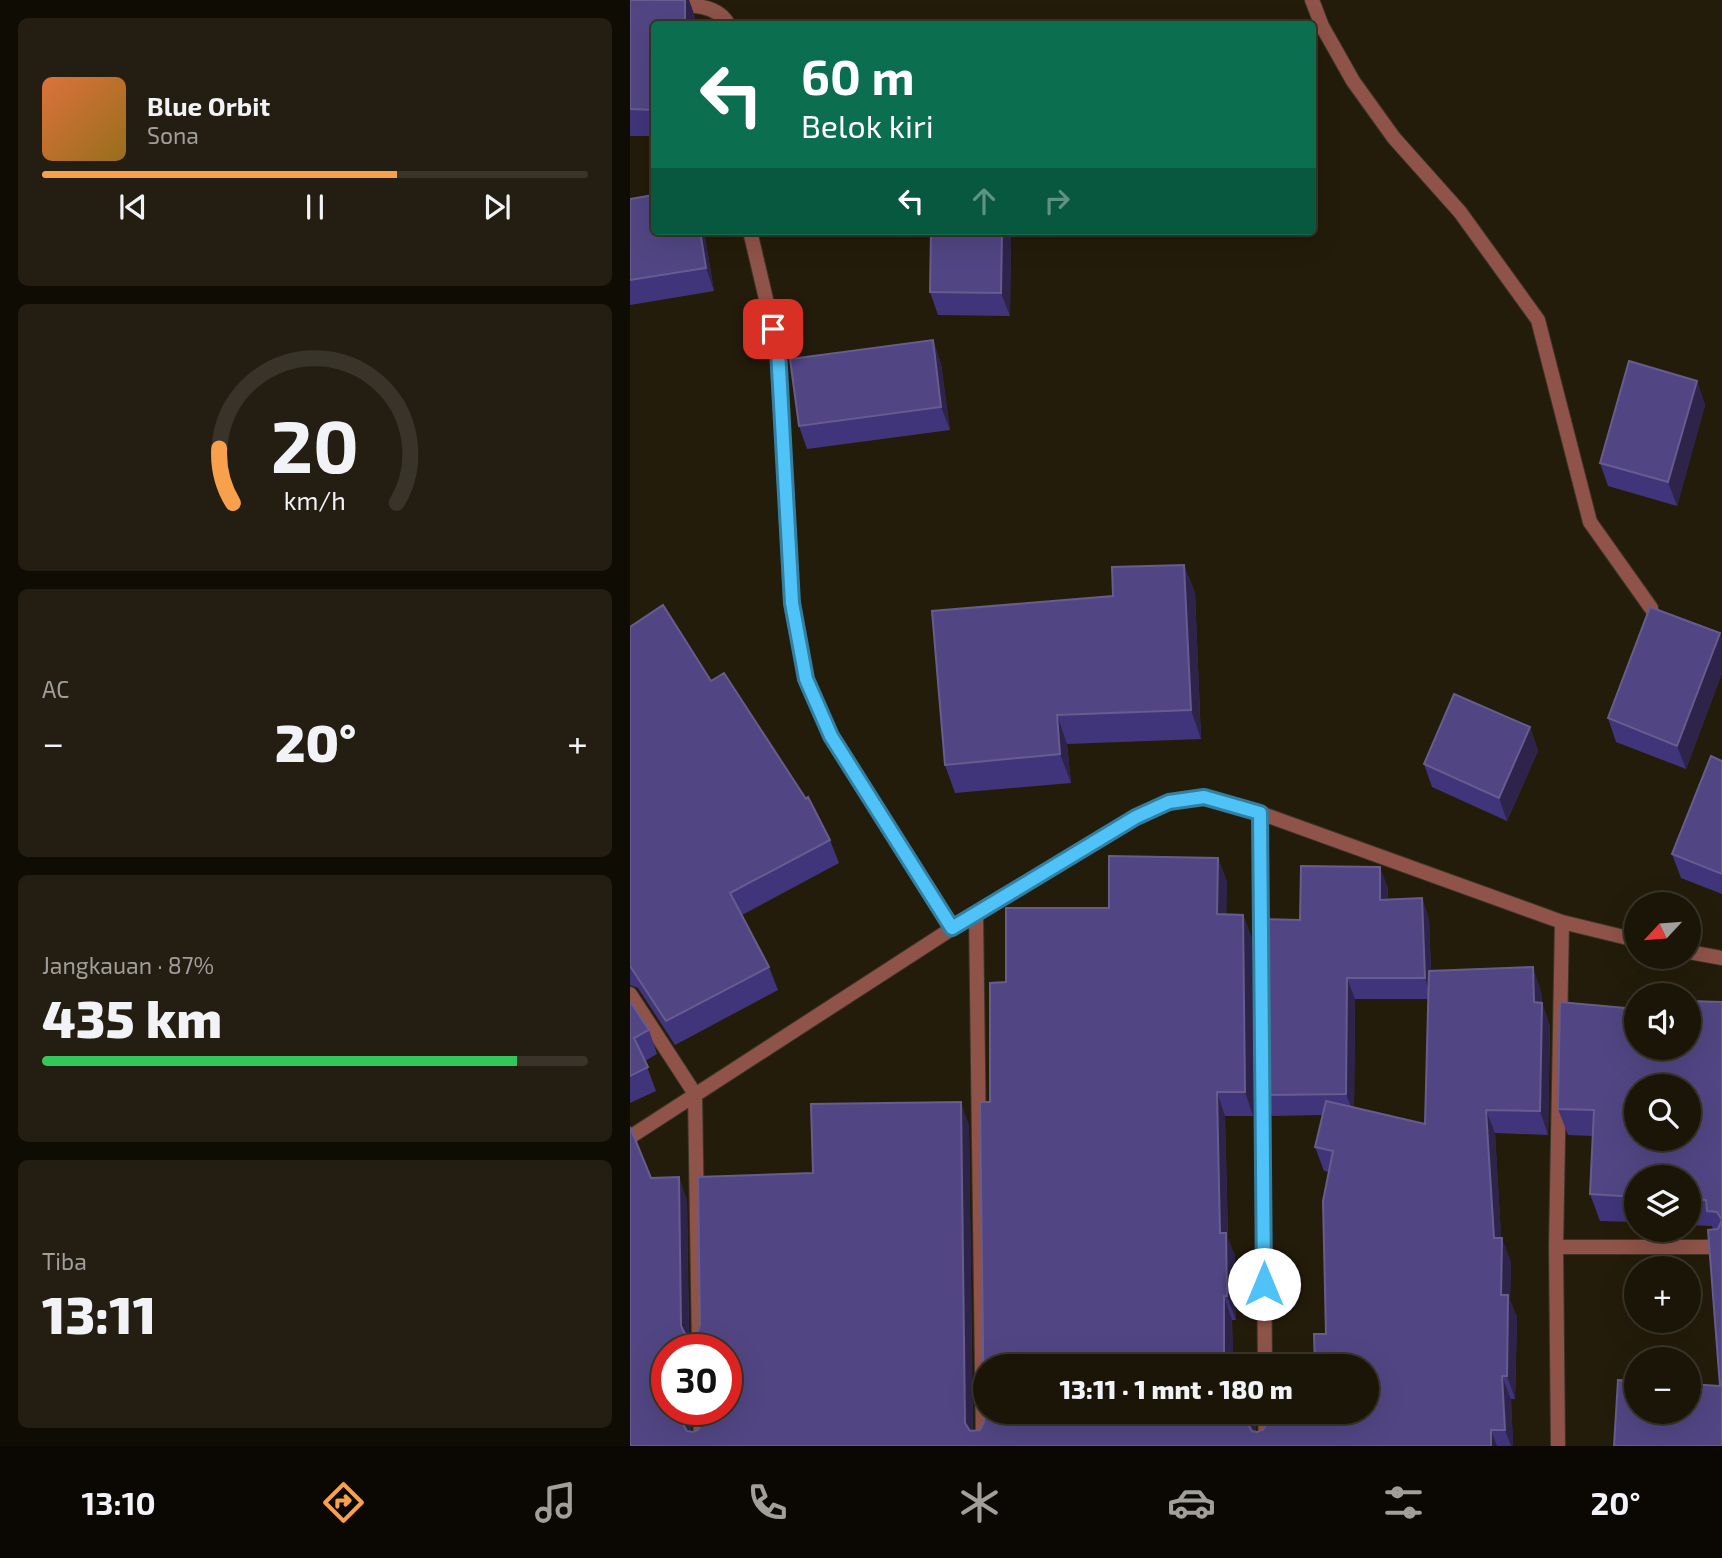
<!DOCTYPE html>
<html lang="id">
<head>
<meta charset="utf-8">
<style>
	body { margin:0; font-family:"Exo 2",sans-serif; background:#241e12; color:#f1f3f6; height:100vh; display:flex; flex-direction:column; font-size:26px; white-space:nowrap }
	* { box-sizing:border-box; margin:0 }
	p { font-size:23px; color:#a09f9c }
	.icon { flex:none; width:38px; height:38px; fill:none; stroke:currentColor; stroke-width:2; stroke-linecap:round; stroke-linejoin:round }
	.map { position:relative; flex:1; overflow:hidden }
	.details { display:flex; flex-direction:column; gap:18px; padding:18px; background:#0f0c04; width:630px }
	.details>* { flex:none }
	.top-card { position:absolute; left:21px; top:21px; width:665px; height:214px; border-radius:7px; box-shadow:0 7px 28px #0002,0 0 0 2px #393429; background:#0b6e4f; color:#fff; overflow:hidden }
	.needle { width:46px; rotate:244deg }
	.controls { position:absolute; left:994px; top:892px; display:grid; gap:14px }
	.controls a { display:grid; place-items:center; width:77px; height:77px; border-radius:50%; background:#1b1508; box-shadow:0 7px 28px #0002,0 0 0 2px #393429; font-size:35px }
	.speed { position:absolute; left:21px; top:1334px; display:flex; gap:14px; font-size:35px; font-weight:700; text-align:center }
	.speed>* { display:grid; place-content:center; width:91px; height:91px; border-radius:50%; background:#1b1508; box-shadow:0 7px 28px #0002,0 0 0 2px #393429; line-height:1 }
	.speed .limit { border:10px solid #d22; background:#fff; color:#111 }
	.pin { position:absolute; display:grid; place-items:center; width:60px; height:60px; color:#fff; margin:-30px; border-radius:14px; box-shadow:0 4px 10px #0006 }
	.me { position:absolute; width:77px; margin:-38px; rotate:0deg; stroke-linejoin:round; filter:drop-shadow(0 0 5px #0008) }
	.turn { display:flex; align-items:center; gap:24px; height:147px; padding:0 35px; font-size:32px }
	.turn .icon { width:91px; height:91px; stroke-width:2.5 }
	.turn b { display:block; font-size:49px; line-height:60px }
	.lanes { display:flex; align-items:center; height:66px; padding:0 35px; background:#0003; justify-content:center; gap:35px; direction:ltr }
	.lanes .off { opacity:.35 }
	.big { font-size:52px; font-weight:800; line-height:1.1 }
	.details .tile { flex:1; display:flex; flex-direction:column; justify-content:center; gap:10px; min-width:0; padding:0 24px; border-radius:10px; background:#241e12 }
	.details .dial { align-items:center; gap:0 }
	.dial svg { height:182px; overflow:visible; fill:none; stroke:#393429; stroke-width:7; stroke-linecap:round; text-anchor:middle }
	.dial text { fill:#f1f3f6; stroke:none }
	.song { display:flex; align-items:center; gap:21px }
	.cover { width:84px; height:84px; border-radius:10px; background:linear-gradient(135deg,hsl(20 70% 55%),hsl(40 70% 35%)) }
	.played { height:7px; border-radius:4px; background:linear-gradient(90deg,#f9a04d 65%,#393429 65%) }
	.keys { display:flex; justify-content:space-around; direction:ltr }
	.heat { display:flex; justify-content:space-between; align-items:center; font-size:38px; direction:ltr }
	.charge { height:10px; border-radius:5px; background:linear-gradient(90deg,#34c759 87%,#393429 0) }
	.trip { position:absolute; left:343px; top:1354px; width:406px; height:70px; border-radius:35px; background:#1b1508; box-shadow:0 7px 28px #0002,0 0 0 2px #393429; font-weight:800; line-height:70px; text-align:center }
	.tabs { display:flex; height:112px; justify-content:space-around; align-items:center; background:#0b0803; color:#a09f9c }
	.tabs .icon { width:49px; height:49px }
	.tabs .current { color:#f9a04d }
	.tabs b { font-size:32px; color:#f1f3f6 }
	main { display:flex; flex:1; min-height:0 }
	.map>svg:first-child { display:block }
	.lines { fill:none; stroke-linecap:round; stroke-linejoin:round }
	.street-casing { stroke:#3d3625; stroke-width:16 }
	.street { stroke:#8f5349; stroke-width:14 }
	.wall { fill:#40357b; fill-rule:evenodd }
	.shaded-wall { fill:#2e244a }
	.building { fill:#514683; stroke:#665c8e; stroke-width:2; fill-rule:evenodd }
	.route-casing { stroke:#337fa1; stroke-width:18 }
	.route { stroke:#4fc3f7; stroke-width:12 }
</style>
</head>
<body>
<main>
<section class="details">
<div class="tile">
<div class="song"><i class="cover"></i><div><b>Blue Orbit</b><p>Sona</p></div></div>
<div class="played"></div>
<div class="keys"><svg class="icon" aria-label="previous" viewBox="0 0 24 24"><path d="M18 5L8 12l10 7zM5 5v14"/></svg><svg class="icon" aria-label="pause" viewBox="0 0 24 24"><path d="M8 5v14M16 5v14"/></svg><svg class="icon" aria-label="next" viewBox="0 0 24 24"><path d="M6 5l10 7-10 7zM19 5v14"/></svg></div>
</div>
<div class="tile dial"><svg viewBox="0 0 100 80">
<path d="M14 69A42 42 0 1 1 86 69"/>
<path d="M14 69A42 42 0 0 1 8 45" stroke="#f9a04d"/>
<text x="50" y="56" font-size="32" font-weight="700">20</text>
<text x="50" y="72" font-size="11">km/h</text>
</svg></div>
<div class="tile"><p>AC</p>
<div class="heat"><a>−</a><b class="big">20°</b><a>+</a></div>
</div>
<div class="tile"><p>Jangkauan · 87%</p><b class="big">435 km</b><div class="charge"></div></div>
<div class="tile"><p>Tiba</p><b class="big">13:11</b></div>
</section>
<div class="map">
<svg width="1092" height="1446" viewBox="0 0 1092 1446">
	<rect width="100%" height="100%" fill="#241c0a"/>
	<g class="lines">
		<defs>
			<path id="street" d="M 682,0 L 692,26 L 723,81 L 764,138 L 830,212 L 908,320 L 960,522 L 1021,608
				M 43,5 C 62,5 88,5 98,24
				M 120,231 L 148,350 L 161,603 L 176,679 L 201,736 L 322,928
				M 630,813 L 635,1367
				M 346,913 L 353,1446
				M 1059,952 L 1092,958
				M 0,994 L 65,1094 L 69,1349
				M 0,1137 L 346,913 L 507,817 L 539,802 L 574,798 L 630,813 L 932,922 L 1006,940
				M 926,1247 L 1092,1247
				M 70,1409 L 71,1446
				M 635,1412 L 636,1446
				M 928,1446 L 926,1247 L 932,922"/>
		</defs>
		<use href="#street" class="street-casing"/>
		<use href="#street" class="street"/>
	</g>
	<path class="wall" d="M 0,0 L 59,0 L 65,17 L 24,24 L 24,136 L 0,136 Z
		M 0,199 L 74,231 L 84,291 L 0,305 Z
		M 381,231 L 380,316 L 308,315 L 300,292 Z
		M 303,340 L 311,364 L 320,430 L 177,449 L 169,426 Z
		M 1067,381 L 1075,405 L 1047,506 L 978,486 L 970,463 Z
		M 554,565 L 565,593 L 571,739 L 437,744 L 441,783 L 325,793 L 315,765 L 483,596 Z
		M 0,627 L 81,681 L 200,840 L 209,863 L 112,915 L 139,967 L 148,990 L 45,1045 L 8,988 L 0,985 Z
		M 1090,633 L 1092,639 L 1092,673 L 1056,769 L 986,742 L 978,718 Z
		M 900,727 L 908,751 L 877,821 L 802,787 L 794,764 Z
		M 1092,761 L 1092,894 L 1051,878 L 1042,854 Z
		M 588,858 L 597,882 L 596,914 L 613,915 L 622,939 L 623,1116 L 595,1116 L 598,1239 L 605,1256 L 606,1320 L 602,1320 L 603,1367 L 355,1367 L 626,1432 L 737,1412 L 696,1334 L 699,1172 L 694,1171 L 685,1147 L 693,1115 L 642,1116 L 635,1095 L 670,920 L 758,888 L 758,899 L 792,898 L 799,919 L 801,970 L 911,991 L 912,1003 L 920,1026 L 918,1135 L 865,1133 L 871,1238 L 881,1262 L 880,1300 L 887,1318 L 885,1399 L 881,1399 L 883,1446 L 0,1446 L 21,1178 L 49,1177 L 57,1201 L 59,1335 L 61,1335 L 68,1331 L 183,1173 L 339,1125 L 343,1431 L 350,1430 L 354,1422 L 360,1102 L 376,982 L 479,908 ZM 725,999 L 798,999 L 795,1124 L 724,1108 ZM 37,1349 L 96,1349 L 72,1423 L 68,1430 L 63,1432 L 61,1432 L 60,1409 Z
		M 0,1001 L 19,1030 L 27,1054 L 15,1061 L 26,1091 L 0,1103 Z
		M 1092,1002 L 1092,1446 L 1083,1230 L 1082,1226 L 1059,1225 L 1059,1178 L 1006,1178 L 1006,1222 L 970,1221 L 960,1194 L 963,1136 L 938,1135 L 928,1109 L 1006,1048 Z"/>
	<path class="shaded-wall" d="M 55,0 L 59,0 L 65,17 L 65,24 L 55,24 Z
		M 70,231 L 74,231 L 84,291 L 76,268 Z
		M 372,231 L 381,231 L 380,316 L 371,293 Z
		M 303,340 L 311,364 L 320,430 L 311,407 Z
		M 1067,381 L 1075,405 L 1047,506 L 1038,482 Z
		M 554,565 L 565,593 L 571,739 L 561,710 Z
		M 1090,633 L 1092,639 L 1092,673 L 1056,769 L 1047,746 Z
		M 427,715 L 437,744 L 441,783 L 430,754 Z
		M 900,727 L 908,751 L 877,821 L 869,798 Z
		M 588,858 L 597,882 L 596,937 L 587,914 Z
		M 750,867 L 758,888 L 757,921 L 750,900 Z
		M 792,898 L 799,919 L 802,999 L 795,978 Z
		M 613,915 L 622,939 L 623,1116 L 615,1092 Z
		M 903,967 L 911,991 L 912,1005 L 912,1003 L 920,1026 L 918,1135 L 910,1111 Z
		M 717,978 L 725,999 L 724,1115 L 716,1094 Z
		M 587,1092 L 595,1116 L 598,1239 L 605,1256 L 606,1320 L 597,1296 L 590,1233 Z
		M 331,1102 L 339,1125 L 343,1446 L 335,1423 Z
		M 856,1110 L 865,1133 L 872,1251 L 872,1238 L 881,1262 L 880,1300 L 887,1318 L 885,1399 L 877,1376 L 871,1295 L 864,1238 Z
		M 49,1177 L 57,1201 L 59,1349 L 51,1326 Z
		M 594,1296 L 602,1320 L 603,1367 L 594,1367 Z
		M 872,1376 L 881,1399 L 883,1446 L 881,1446 L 875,1430 Z
		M 53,1409 L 60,1409 L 61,1446 L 53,1424 Z
		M 618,1412 L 626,1412 L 626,1446 L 618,1424 Z
		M 861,1430 L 867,1446 L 861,1446 Z"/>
	<path class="building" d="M 0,0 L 55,0 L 55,24 L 24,24 L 24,110 L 0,109 Z
		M 24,195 L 24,231 L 70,231 L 76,268 L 0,280 L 0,199 Z
		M 301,231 L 372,231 L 371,293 L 300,292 Z
		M 303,340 L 311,407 L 169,426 L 160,359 Z
		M 999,361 L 1067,381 L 1038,482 L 970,463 Z
		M 554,565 L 561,710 L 427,715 L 430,754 L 315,765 L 302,611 L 483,596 L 482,567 Z
		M 33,605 L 81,681 L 94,673 L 176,799 L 178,797 L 200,840 L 100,893 L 139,967 L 36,1021 L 0,966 L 0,627 Z
		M 1020,607 L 1090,633 L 1047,746 L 978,718 Z
		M 824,694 L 900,727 L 869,798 L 794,764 Z
		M 1081,756 L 1092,761 L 1092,874 L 1042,854 Z
		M 479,856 L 588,858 L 587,914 L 613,915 L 615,1092 L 587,1092 L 590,1233 L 596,1233 L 597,1296 L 594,1296 L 594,1367 L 355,1367 L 355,1412 L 618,1412 L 618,1424 L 622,1431 L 627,1432 L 633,1430 L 637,1423 L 637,1412 L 737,1412 L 737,1367 L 685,1367 L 684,1334 L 696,1334 L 693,1201 L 703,1151 L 685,1147 L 696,1101 L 795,1124 L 799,971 L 903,967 L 904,1002 L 912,1003 L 910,1111 L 856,1110 L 864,1238 L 872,1238 L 871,1295 L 878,1295 L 877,1376 L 872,1376 L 875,1430 L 861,1430 L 861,1446 L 0,1446 L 0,1127 L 21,1178 L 49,1177 L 51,1326 L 55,1334 L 61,1335 L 68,1331 L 70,1325 L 68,1177 L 183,1173 L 181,1104 L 331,1102 L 335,1423 L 340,1431 L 350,1430 L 354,1422 L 350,1102 L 360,1102 L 360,983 L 376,982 L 376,908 L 479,908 ZM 37,1349 L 96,1349 L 96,1409 L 72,1409 L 72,1423 L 68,1430 L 63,1432 L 57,1431 L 53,1424 L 53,1409 L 37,1409 Z
		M 671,866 L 750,867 L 750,900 L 792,898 L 795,978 L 717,978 L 716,1094 L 635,1095 L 633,919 L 670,920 Z
		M 0,1001 L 19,1030 L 4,1038 L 18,1067 L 0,1076 Z
		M 1059,1001 L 1092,1002 L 1092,1220 L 1087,1212 L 1077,1211 L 1076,1200 L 1059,1199 L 1059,1178 L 1006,1178 L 1006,1197 L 960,1194 L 964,1110 L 928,1109 L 930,1002 L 1006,1009 L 1006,1048 L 1059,1048 ZM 1006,1087 L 1059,1087 L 1059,1139 L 1006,1139 Z
		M 1092,1220 L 1092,1446 L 984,1446 L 988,1380 L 1006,1381 L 1006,1412 L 1059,1412 L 1059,1384 L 1090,1386 L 1078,1230 L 1088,1229 Z"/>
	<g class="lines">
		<defs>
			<path id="route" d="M 143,329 L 148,350 L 162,603 L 176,679 L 201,736 L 322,928 L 506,817 L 539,802 L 574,797 L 630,813 L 634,1284"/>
		</defs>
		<use href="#route" class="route-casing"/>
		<use href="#route" class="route"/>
	</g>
</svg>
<div class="controls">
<a><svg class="needle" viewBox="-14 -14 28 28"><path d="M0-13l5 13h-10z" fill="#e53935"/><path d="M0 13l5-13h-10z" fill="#a09f9c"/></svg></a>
<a><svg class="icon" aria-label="sound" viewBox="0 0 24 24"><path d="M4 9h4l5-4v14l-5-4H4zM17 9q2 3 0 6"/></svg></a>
<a><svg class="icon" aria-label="search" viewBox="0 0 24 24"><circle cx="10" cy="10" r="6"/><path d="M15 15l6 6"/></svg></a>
<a><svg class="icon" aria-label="layers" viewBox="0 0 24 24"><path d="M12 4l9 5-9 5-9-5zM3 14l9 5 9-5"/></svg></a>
<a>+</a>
<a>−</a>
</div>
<div class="speed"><div class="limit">30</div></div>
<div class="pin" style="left:143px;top:329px;background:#d93025"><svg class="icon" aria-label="arrive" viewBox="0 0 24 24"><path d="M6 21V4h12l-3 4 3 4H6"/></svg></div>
<svg class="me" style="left:634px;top:1284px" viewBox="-20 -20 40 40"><circle r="19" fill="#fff"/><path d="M0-13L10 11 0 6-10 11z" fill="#4fc3f7"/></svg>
<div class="trip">13:11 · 1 mnt · 180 m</div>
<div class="top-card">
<div class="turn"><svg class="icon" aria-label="left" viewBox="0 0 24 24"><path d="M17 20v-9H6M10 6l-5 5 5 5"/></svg><div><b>60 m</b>Belok kiri</div></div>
<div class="lanes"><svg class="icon" aria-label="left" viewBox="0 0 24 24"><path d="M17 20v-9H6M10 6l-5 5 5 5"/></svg><svg class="icon off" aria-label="ahead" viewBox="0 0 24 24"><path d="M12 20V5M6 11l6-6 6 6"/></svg><svg class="icon off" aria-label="right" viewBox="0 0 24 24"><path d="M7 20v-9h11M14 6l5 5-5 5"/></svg></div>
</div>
</div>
</main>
<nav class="tabs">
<b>13:10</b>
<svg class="icon current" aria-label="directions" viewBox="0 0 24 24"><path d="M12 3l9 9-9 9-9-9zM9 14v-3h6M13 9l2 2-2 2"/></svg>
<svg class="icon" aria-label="music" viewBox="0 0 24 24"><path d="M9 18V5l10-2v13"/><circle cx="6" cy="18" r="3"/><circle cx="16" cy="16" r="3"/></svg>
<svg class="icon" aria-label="phone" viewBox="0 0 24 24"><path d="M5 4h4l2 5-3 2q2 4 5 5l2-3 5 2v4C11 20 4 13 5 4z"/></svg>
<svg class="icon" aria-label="climate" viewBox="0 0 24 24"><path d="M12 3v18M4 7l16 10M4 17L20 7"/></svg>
<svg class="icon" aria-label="car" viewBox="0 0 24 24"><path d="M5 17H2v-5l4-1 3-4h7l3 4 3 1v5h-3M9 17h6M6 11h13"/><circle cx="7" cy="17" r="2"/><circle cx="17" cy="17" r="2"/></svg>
<svg class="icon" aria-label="filters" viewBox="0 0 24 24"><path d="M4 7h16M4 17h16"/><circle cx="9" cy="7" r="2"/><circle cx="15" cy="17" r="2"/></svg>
<b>20°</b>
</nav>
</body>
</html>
